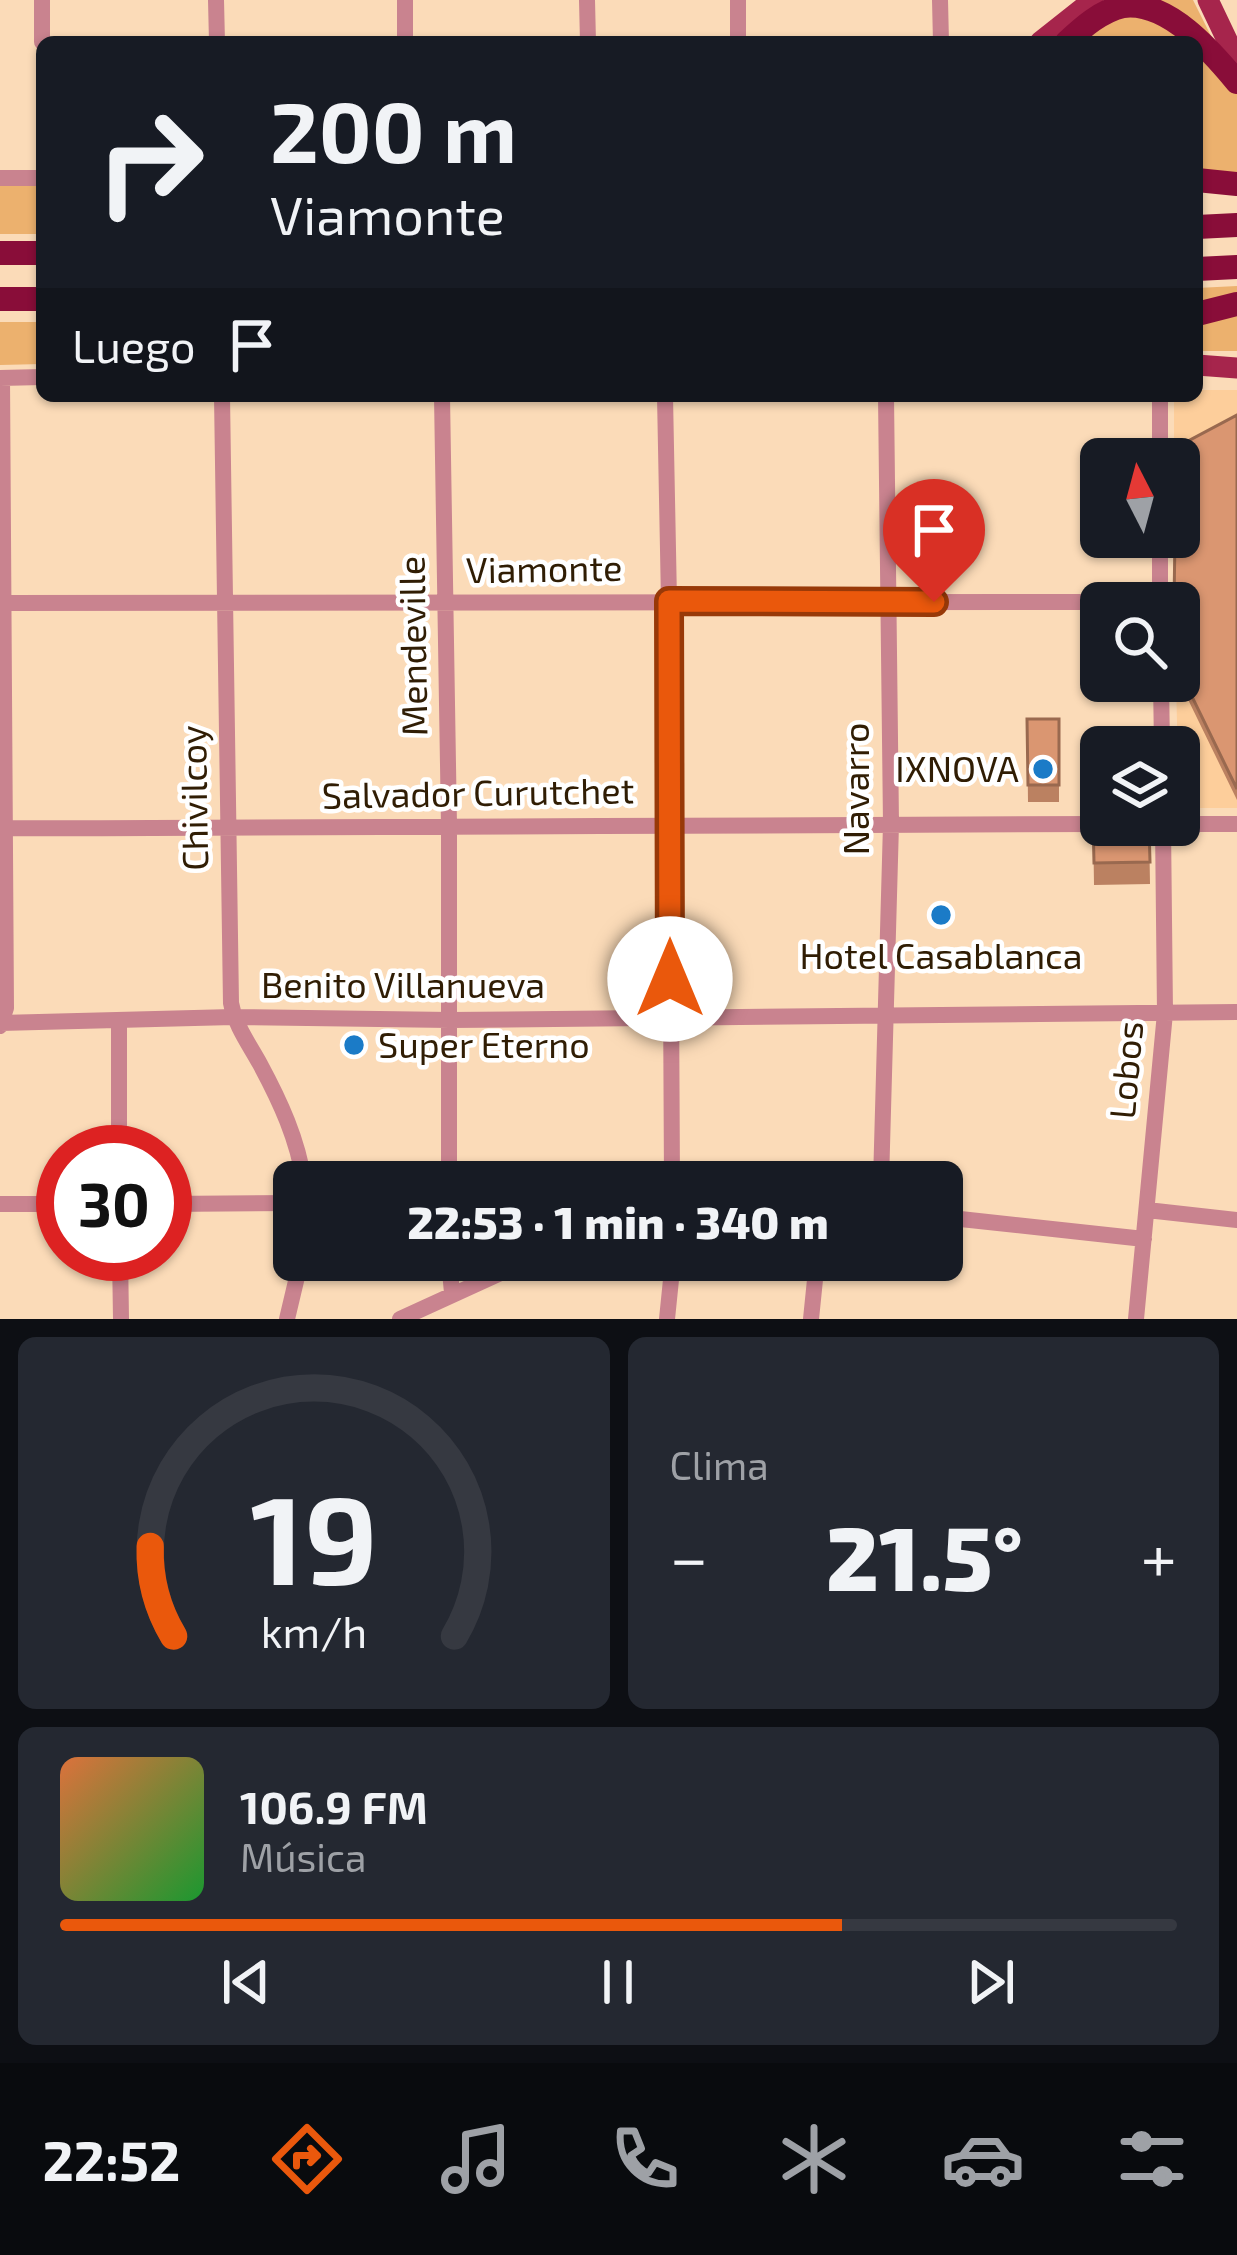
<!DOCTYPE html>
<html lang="es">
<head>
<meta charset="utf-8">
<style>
	body { margin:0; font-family:"Exo 2",sans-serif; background:#242831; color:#f1f3f6; height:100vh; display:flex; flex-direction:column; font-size:45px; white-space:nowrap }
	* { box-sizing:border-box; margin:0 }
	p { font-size:39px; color:#9ea1a6 }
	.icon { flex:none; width:66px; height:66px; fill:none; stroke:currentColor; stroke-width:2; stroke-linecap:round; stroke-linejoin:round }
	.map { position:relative; height:1319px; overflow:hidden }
	.panel { display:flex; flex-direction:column; gap:18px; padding:18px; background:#0d0f14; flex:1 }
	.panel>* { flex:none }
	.banner { position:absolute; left:36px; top:36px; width:1167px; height:366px; border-radius:18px; box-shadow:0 3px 9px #0004; background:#171b24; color:#f1f3f6; overflow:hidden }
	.needle { width:78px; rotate:354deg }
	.buttons { position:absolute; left:1080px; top:438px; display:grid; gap:24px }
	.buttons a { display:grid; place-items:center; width:120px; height:120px; border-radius:18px; background:#171b24; box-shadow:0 3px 9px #0004; font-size:60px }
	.speed { position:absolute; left:36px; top:1125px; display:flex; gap:24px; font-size:60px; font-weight:700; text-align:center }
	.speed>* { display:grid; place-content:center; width:156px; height:156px; border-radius:50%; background:#171b24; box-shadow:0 3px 9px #0004; line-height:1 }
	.speed .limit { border:18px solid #d22; background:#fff; color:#111 }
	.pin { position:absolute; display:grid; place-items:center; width:102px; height:102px; color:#fff; margin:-123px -51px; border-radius:50% 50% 50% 0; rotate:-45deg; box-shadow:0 0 12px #0007 }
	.pin .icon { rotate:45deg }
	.me { position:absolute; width:132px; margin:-66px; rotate:0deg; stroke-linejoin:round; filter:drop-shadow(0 0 9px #0008) }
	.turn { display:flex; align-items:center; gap:42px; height:252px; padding:0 36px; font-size:54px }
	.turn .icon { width:156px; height:156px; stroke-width:2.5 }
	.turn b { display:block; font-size:84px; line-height:102px }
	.then { display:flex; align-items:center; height:114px; padding:0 36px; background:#0003; gap:24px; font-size:45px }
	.big { font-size:90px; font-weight:800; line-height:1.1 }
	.panel .card { flex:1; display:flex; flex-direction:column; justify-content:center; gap:18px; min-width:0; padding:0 42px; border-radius:18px; background:#242831 }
	.panel .dial { align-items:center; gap:0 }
	.dial svg { height:312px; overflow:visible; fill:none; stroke:#363941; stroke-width:7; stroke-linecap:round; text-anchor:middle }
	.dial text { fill:#f1f3f6; stroke:none }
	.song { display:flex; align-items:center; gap:36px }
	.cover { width:144px; height:144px; border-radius:18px; background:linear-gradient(135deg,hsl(20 70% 55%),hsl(130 70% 35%)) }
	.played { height:12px; border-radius:6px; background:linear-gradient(90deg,#ea580c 70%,#363941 70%) }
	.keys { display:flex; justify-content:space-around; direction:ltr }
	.heat { display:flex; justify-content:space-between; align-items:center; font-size:66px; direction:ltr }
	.panel .tiles { flex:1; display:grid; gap:18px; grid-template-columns:1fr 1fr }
	.card:last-child { grid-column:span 2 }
	.trip { position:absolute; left:273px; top:1161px; width:690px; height:120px; border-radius:18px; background:#171b24; box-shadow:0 3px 9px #0004; font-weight:800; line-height:120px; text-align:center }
	.dock { display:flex; height:192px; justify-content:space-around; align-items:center; background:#090b0e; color:#9ea1a6 }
	.dock .icon { width:84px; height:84px }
	.dock .current { color:#ea580c }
	.dock b { font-size:54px; color:#f1f3f6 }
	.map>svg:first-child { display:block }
	.built { fill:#fdce9b }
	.green { fill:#ecb16e }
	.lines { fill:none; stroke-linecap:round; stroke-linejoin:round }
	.minor { stroke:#c9838f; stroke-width:16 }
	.major { stroke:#a6254c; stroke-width:21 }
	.highway { stroke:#890d39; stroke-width:24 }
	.wall { fill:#bb8161 }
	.building { fill:#da9671; stroke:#99694f; stroke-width:3 }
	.route-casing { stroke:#983908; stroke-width:30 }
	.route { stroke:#ea580c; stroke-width:21 }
	.poi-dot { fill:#1b7bc7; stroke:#fff; stroke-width:4.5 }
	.labels { text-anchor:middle; stroke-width:9; stroke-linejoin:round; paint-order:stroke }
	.street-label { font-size:36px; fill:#301d04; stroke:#fff }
	.poi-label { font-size:36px; fill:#301d04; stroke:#fff; text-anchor:end }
</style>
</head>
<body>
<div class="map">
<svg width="1237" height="1319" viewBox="0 0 1237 1319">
	<rect width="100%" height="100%" fill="#fbdbb8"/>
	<path class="built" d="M 1197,390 L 1237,390 L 1237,808 L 1183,808 L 1179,804 L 1176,681 L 1179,681 L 1179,603 L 1175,603 L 1175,537 L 1179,537 L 1179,459 L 1174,459 L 1174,398 L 1176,396 L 1197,396 Z"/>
	<path class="green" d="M 1119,0 L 1193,0 L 1237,88 L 1237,175 L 1197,179 L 1197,42 L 1056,42 Z
		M 0,185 L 42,185 L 42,234 L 0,234 Z
		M 1237,286 L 1237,351 L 1197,351 L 1197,288 Z
		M 0,322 L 42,322 L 42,364 L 0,365 Z"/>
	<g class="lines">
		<path class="minor" d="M 42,0 L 42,42
			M 216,0 L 217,42
			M 587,0 L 588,42
			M 738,0 L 738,42
			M 940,0 L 941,42
			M 405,42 L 405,0
			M 0,178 L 42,178
			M 0,378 L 42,377
			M 222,396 L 231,1003 C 235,1025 249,1044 260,1064 C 280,1101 298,1140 304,1182
			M 442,396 L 449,826 L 449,1182
			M 665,396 L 669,601 L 672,1182
			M 1160,396 L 1160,459
			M 1160,537 L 1160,603
			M 0,603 L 1160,602
			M 1161,681 L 1162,747
			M 1179,824 L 1237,824
			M 0,828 C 367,829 734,824 1101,824
			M 119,1021 L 119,1152
			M 0,1023 L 233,1017 L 450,1020 L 1237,1012
			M 0,1026 L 6,1008 L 2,378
			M 881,1182 L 891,824 L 886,396
			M 0,1204 L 63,1204
			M 165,1204 L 294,1203
			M 1147,1210 L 1237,1220
			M 942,1217 L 1144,1239
			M 120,1254 L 121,1319
			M 449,1260 L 452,1293
			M 287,1319 L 301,1260
			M 400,1319 L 529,1260
			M 667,1319 L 673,1260
			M 811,1319 L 817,1260
			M 1136,1319 L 1165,1013 L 1163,825"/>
		<path class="major" d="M 1208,0 L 1237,61
			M 1040,42 L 1093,0
			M 1197,365 L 1237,368"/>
		<path class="highway" d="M 1067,42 C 1083,27 1101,11 1123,6 C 1168,0 1212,52 1237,82
			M 1197,180 L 1237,184
			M 1197,227 L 1237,225
			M 0,253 L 42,253
			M 1197,269 L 1237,267
			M 0,299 L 42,299
			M 1197,314 L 1237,304"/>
	</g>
	<path class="wall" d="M 1237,415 L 1237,800 L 1179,681 L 1179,670 L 1187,665 L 1179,649 L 1179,603 Z
		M 1027,719 L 1059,719 L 1059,802 L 1028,802 Z
		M 1093,819 L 1149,825 L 1150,884 L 1094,885 Z"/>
	<path class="building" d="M 1237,415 L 1237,789 L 1179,670 L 1192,663 L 1179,637 L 1179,603 L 1174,603 L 1175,537 L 1179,537 L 1179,459 L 1175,459 L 1175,448 Z
		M 1027,719 L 1059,719 L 1059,785 L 1028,785 Z
		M 1093,819 L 1101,819 L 1101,825 L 1149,825 L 1150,862 L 1094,863 Z"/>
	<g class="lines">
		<defs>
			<path id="route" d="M 670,979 L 669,601 L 934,602"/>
		</defs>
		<use href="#route" class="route-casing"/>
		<use href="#route" class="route"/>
	</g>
	<g class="poi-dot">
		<circle cx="1043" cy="769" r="12"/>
		<circle cx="941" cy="915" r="12"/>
		<circle cx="354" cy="1045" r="12"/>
	</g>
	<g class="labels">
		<g class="street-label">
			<text transform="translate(544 569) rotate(-1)" y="13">Viamonte</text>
			<text transform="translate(413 646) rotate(-91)" y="13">Mendeville</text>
			<text transform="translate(856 789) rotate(-90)" y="13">Navarro</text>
			<text transform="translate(478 793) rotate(-1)" y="13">Salvador Curutchet</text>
			<text transform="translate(194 798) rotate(-91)" y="13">Chivilcoy</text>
			<text x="403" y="998">Benito Villanueva</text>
			<text transform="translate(1126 1070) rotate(-85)" y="13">Lobos</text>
		</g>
		<g class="poi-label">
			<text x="1019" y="782">IXNOVA</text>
			<text x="941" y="969" text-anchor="middle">Hotel Casablanca</text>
			<text x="378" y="1058" text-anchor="start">Super Eterno</text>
		</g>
	</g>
</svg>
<div class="buttons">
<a><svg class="needle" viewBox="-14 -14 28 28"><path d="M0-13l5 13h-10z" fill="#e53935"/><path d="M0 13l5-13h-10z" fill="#9ea1a6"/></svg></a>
<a><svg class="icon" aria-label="search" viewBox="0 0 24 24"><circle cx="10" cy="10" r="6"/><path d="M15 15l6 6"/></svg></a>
<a><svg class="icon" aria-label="layers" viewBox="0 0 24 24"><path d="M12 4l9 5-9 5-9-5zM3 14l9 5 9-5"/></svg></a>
</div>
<div class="speed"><div class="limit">30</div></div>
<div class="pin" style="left:934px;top:602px;background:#d93025"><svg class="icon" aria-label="arrive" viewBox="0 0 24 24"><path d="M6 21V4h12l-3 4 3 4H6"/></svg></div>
<svg class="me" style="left:670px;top:979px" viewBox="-20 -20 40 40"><circle r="19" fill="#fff"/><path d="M0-13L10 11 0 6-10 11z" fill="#ea580c"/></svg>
<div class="trip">22:53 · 1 min · 340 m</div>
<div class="banner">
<div class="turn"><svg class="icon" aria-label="right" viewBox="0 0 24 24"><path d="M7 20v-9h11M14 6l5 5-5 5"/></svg><div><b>200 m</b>Viamonte</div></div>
<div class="then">Luego<svg class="icon" aria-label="arrive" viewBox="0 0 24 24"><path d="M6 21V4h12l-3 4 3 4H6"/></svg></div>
</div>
</div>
<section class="panel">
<div class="tiles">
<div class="card dial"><svg viewBox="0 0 100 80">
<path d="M14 69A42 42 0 1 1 86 69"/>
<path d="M14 69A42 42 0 0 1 8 46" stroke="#ea580c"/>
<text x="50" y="56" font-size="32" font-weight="700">19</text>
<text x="50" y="72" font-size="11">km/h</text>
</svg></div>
<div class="card"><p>Clima</p>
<div class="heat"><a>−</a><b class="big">21.5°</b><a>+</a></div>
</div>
<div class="card">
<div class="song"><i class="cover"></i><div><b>106.9 FM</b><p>Música</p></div></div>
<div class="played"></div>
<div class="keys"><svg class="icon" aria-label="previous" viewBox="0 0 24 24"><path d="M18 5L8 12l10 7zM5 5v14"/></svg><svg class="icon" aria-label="pause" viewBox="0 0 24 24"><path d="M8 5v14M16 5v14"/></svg><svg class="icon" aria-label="next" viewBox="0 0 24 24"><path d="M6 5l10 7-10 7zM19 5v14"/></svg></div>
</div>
</div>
</section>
<nav class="dock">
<b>22:52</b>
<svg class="icon current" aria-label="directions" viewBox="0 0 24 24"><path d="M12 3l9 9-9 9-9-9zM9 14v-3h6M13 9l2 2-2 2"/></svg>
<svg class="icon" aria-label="music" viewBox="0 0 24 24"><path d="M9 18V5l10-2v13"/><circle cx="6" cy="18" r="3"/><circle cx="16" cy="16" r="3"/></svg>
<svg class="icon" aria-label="phone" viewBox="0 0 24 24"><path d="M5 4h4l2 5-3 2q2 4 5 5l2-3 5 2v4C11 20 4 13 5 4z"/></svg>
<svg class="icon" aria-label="climate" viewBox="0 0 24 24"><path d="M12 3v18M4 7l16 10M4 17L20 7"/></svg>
<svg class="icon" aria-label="car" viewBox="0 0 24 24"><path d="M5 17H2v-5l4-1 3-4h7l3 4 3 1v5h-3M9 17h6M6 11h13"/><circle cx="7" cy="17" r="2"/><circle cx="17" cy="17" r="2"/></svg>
<svg class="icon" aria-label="filters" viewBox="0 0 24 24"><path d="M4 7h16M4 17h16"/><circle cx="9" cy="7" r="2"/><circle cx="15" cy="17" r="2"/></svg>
</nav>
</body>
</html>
